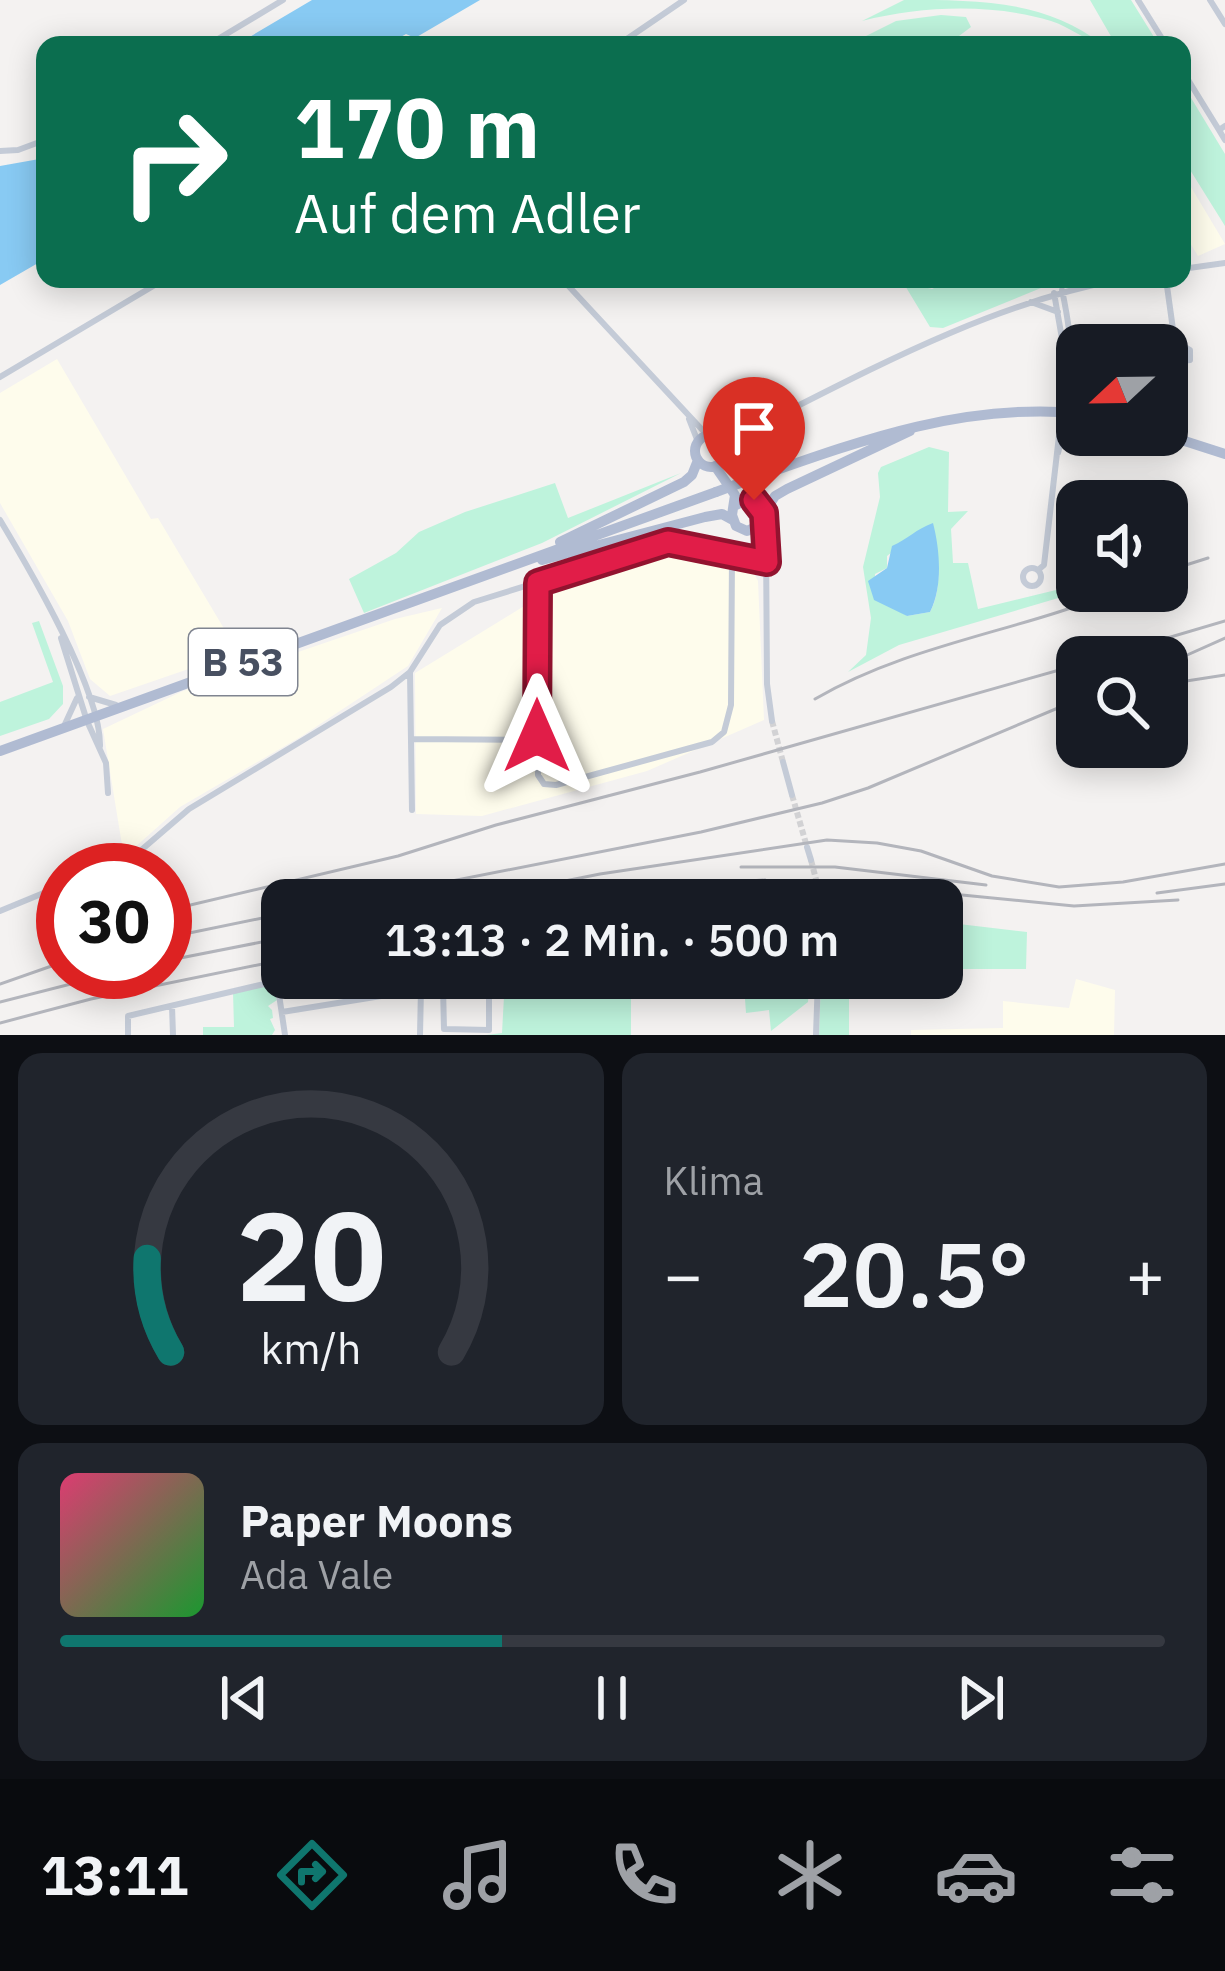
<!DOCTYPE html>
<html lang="de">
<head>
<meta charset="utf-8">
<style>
	body { margin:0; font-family:"IBM Plex Sans",sans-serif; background:#20242c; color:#f1f3f6; height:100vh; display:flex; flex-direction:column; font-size:45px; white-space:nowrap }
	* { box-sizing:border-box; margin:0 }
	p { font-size:39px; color:#9ea1a6 }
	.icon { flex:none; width:66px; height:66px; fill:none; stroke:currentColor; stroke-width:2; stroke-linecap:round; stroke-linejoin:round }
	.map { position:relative; height:1035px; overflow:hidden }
	.side { display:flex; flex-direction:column; gap:18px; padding:18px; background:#0d0f14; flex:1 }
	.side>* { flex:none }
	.guide { position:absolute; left:36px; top:36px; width:1155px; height:252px; border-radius:24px; box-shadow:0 6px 30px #0003; background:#0b6e4f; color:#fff; overflow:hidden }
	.needle { width:78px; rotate:248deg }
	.controls { position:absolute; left:1056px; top:324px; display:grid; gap:24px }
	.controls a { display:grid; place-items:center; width:132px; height:132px; border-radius:24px; background:#171b24; box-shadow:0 6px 30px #0003; font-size:60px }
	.speed { position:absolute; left:36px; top:843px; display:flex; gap:24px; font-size:60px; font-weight:700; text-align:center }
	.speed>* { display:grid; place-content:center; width:156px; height:156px; border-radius:50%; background:#171b24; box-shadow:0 6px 30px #0003; line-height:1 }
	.speed .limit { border:18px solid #d22; background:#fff; color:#111 }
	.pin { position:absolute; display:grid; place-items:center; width:102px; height:102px; color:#fff; margin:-123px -51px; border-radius:50% 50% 50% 0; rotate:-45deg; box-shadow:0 0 12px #0007 }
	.pin .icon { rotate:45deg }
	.me { position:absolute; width:132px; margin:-66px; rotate:0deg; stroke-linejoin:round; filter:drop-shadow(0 0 9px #0008) }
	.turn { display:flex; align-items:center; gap:42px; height:252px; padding:0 60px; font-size:54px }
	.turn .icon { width:156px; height:156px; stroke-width:2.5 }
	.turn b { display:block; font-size:84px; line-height:102px }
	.big { font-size:90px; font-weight:600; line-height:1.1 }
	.side .card { flex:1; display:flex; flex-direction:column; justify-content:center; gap:18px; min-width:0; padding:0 42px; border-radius:24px; background:#20242c }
	.side .dial { align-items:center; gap:0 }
	.dial svg { height:312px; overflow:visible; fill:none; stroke:#363941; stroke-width:7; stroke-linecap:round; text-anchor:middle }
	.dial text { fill:#f1f3f6; stroke:none }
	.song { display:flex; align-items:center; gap:36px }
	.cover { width:144px; height:144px; border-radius:18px; background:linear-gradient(135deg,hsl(340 70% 55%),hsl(130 70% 35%)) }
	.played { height:12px; border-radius:6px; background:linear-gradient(90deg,#0f766e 40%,#363941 40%) }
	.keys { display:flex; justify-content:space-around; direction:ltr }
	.heat { display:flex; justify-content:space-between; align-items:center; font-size:66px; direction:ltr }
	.side .tiles { flex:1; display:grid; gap:18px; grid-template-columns:1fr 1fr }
	.card:last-child { grid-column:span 2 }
	.trip { position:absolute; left:261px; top:879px; width:702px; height:120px; border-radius:24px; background:#171b24; box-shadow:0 6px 30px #0003; font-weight:600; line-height:120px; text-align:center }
	.dock { display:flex; height:192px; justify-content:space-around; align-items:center; background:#090b0e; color:#9ea1a6 }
	.dock .icon { width:84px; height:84px }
	.dock .selected { color:#0f766e }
	.dock b { font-size:54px; color:#f1f3f6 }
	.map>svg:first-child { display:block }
	.commercial { fill:#fefcec }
	.green { fill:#bef3dc; fill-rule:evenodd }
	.water { fill:#88caf3 }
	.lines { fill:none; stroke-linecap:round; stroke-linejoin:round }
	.minor-tunnel { stroke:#d2d2d4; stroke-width:6; stroke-dasharray:6 3; stroke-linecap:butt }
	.minor { stroke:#c4cbd7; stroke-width:6 }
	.primary { stroke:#b0bbd2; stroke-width:10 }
	.rail { stroke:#b3b5bc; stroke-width:3 }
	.primary-bridge { stroke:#b0bbd2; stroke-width:10 }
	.route-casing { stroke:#92132f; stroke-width:30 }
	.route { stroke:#e11d48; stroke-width:21 }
	.labels { text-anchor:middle; stroke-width:9; stroke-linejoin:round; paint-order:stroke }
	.shield { fill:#fff; stroke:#7f8490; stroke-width:3 }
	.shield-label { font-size:39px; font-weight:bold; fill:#485061 }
</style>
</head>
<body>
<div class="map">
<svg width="1225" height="1035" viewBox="0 0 1225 1035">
	<rect width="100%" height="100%" fill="#f4f2f1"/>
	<path class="commercial" d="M 1182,172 L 1225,244 L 1198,256 L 1182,230 Z
		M 57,359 L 151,519 L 158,518 L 238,652 L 110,696 L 90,679 L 68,621 L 0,503 L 0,393 Z
		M 668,547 L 752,570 L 758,581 L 764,720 L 647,771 L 482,816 L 416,814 L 415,673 L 529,603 L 597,570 Z
		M 442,608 L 408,666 L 302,736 L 180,807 L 124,857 L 103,729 L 183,691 L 395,619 Z
		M 1076,979 L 1115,990 L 1114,1035 L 911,1035 L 911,1030 L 1003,1028 L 1003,1001 L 1069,1008 Z"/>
	<path class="green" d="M 904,0 C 979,0 1046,0 1103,45 C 1086,41 1070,27 1051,21 C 991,3 922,6 862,21 Z
		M 1090,0 L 1131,0 L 1159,45 L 1116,45 Z
		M 941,15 L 966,17 L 971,27 L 947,45 L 898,45 L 894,40 L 885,45 L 848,45 L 896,21 Z
		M 1182,83 L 1225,154 L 1225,226 L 1182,157 Z
		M 901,279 L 915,279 L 920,286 L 932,289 L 953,279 L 1044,281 L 1041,288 L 943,328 L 930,327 Z
		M 929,447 L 949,452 L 948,512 L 968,511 L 951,529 L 953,563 L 968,563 L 978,609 L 1056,590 L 1077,576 L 1077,591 L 1082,591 L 899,645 L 848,672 L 866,655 L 871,618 L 863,567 L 880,497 L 878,473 L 881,467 ZM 910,538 L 937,552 C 940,571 939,596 930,612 L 907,616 L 874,594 L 875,574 L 887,568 L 887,556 Z
		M 681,473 L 542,543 L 364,613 L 349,579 L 396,553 L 419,532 L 465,512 L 555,483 L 568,518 Z
		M 39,621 L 63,686 L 63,704 L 49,719 L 0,736 L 0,702 L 53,682 L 32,623 Z
		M 942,922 L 1027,932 L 1026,969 L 942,969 Z
		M 505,978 L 631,978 L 631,1035 L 486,1035 L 502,1033 Z
		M 728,978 L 810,978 L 808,1002 L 771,1031 L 769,1010 L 746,1013 L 745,999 L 728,999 Z
		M 821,978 L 849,978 L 849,1035 L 819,1035 Z
		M 272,983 L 277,1000 L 268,1006 L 272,1010 L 273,1018 L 270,1019 L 275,1030 L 272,1035 L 203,1035 L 203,1027 L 234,1027 L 233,992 Z"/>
	<path class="water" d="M 312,0 L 480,0 L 415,38 L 406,34 L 387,45 L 236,45 Z
		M 45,158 L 45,259 L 0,285 L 0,166 Z
		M 933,523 C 940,550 943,587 930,612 L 907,616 L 874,600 L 868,581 L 887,568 L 892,546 C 908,539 916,529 933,523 Z"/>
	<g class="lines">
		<path class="minor-tunnel" d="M 772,721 L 783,762
			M 792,795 L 807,847
			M 811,860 L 818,887"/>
		<path class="minor" d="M 1138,0 L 1166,45
			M 1210,0 L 1225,24
			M 208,45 L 283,0
			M 618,45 L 684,0
			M 1182,70 L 1219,130 L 1225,126
			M 1219,130 L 1225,140
			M 0,151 L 18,150 L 45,140
			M 1182,269 L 1225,263
			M 562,279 L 707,435
			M 1166,279 L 1176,351 L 1182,361 L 1190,360 L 1190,350 L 1175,341
			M 1031,302 L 1058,312
			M 0,377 L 165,279
			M 689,419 L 698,442
			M 721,438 L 754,428 C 873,368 990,304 1121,279
			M 727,451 L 746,434
			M 1058,453 C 1075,388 1076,356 1062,290
			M 0,520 C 30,570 101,690 100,746
			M 762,524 L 766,541 L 767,684 L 772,721
			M1023 577a9 9 0 1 1 18 0a9 9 0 1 1-18 0Z
			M 1038,570 L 1044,565 L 1067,367 L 1054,293
			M 538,583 L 538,775 L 544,784 L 556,785 L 712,742 L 724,732 L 731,705 L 732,556
			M 61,638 L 87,721 L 106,763 L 108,793
			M 410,672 L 412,810
			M 89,697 L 116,705
			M 65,724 L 77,698
			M 411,739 L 537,740
			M 783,762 L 792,795
			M 807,847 L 811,860
			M 94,870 L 117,855
			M 118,870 L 189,809 L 391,687 L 410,672 L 440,625 L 474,602 L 667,542 L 767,562
			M 818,887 L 821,900
			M 0,911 L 63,885
			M 443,986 L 489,986 L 489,1030 L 444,1029 Z
			M 172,1006 L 173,1035
			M 282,1012 L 443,986
			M 128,1035 L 128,1016 L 277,981 L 285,1035
			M 420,1035 L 421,988
			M 816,1035 L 818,978"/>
		<path class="primary" d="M 1166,435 L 1225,454
			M695 451a16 16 0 1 1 32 0a16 16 0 1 1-32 0Z
			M 715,466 L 735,495 L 732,515 L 736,526 L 747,531 L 762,524 L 764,513 L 759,503 L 748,499 L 736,505
			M 751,479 C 859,441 961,403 1077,413
			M 764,513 L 775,496 L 787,489 L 910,431
			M 560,542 L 684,482 L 692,475 L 698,460
			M 542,560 L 705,517 L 722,514 L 733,520
			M 0,751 L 716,492"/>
		<path class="rail" d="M 1167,571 L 1208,558
			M 1103,657 L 1225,621
			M 1167,664 L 1225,638
			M 1167,684 L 1225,675
			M 815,699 C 910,644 1017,632 1117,591
			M 741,867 L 835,867 L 986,885
			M 1157,893 L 1225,884
			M 962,895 L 1074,906 L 1178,900
			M 628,896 L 700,884 L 765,880
			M 355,900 L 701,832 L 822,803 L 868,788 L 1077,700
			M 470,900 L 600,874 L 827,840 L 877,843 L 921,851 L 992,876 L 1059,887 L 1123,882 L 1225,864
			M 568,900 L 644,884
			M 165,911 L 398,856 L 496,825 L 700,772 L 1077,665
			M 165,938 L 282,914
			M 165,961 L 282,938
			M 0,984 L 63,962
			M 0,1002 L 118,972
			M 0,1023 L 91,999 L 282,960"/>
		<path class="primary-bridge" d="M 716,492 L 751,479"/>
	</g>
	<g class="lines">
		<defs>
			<path id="route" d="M 537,736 L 538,583 L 668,542 L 767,562 L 764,513 L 754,500"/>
		</defs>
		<use href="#route" class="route-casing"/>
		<use href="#route" class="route"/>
	</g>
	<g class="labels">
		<rect class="shield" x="189" y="629" width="108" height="66" rx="9"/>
		<g class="shield-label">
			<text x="243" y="676">B 53</text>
		</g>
	</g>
</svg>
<div class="controls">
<a><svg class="needle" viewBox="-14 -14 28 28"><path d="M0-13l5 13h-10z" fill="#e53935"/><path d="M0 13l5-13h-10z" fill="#9ea1a6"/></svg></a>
<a><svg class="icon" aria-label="sound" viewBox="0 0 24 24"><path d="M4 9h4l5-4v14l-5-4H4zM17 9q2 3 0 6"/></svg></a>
<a><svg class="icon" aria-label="search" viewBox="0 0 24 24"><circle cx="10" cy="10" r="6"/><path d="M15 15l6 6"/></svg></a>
</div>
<div class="speed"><div class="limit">30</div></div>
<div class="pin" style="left:754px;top:500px;background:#d93025"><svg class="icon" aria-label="arrive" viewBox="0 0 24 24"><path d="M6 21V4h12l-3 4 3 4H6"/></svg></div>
<svg class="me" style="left:537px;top:736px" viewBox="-20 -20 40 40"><path d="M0-17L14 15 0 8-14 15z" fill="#e11d48" stroke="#fff" stroke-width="4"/></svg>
<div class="trip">13:13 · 2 Min. · 500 m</div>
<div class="guide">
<div class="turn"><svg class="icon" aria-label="right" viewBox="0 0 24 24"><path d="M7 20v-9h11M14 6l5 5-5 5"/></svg><div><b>170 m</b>Auf dem Adler</div></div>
</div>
</div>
<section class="side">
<div class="tiles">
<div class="card dial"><svg viewBox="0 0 100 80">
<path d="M14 69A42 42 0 1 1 86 69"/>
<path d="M14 69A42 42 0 0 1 8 45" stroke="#0f766e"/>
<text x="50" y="56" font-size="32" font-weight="700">20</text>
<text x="50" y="72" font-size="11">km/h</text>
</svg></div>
<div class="card"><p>Klima</p>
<div class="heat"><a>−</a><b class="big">20.5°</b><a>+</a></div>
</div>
<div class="card">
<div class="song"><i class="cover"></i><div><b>Paper Moons</b><p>Ada Vale</p></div></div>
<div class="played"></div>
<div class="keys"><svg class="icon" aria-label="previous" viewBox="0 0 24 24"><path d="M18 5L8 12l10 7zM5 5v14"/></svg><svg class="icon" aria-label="pause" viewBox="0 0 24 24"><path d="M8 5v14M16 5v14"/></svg><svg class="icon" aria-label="next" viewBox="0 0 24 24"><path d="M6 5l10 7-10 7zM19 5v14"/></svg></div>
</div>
</div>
</section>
<nav class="dock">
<b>13:11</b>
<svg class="icon selected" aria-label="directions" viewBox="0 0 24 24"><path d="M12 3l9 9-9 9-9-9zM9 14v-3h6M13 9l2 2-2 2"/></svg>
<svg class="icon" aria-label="music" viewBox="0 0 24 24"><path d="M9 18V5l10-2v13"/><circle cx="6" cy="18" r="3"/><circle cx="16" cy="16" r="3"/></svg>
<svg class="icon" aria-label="phone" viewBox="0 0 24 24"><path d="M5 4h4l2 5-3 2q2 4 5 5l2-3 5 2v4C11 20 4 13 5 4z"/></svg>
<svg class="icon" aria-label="climate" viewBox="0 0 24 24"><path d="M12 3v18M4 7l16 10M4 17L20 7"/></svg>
<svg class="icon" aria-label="car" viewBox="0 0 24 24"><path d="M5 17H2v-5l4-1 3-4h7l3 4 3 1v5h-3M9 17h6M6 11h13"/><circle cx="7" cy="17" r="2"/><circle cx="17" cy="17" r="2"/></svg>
<svg class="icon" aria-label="filters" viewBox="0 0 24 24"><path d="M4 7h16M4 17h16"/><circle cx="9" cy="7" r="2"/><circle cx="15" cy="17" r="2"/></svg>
</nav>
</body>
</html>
